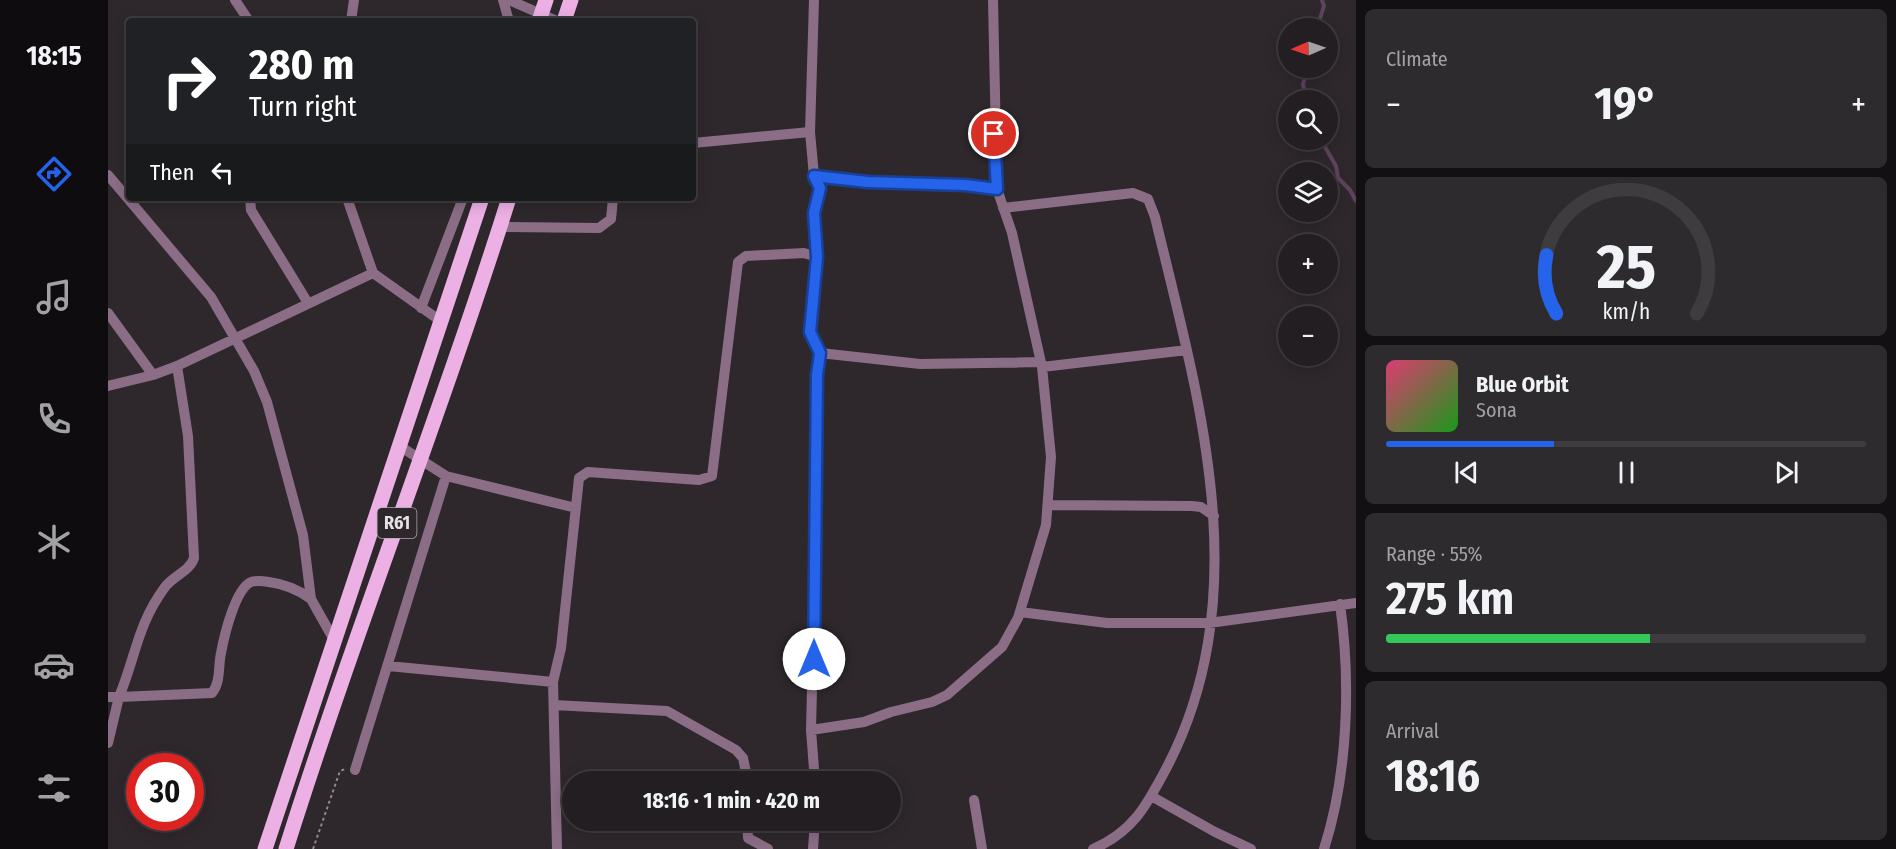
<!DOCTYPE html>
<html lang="en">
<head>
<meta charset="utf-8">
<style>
	body { margin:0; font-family:"Fira Sans Condensed",sans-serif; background:#2e2b2f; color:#f1f3f6; height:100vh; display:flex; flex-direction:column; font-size:22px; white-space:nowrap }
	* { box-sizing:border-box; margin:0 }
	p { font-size:20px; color:#a2a2a5 }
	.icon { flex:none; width:33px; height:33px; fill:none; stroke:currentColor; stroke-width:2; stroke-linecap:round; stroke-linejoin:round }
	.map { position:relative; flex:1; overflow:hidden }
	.sheet { display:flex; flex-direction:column; gap:9px; padding:9px; background:#131013; width:540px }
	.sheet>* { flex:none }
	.top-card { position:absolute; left:18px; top:18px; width:570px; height:183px; border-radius:6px; box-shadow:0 3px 15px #0003,0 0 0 2px #3f3c40; background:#202124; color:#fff; overflow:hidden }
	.needle { width:39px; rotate:268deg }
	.buttons { position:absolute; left:1170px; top:18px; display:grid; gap:12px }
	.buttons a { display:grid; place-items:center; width:60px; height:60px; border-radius:50%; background:#221e22; box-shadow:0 3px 15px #0003,0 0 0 2px #3f3c40; font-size:30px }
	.speed { position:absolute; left:18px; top:753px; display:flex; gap:12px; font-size:30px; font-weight:700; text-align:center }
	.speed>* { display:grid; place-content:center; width:78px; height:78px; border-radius:50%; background:#221e22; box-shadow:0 3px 15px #0003,0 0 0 2px #3f3c40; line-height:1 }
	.speed .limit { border:9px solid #d22; background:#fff; color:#111 }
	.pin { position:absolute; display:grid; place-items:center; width:51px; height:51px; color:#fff; margin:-26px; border:3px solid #fff; border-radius:50%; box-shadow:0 2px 6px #0007 }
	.me { position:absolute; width:66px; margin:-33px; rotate:0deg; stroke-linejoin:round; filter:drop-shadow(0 0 4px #0008) }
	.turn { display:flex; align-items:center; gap:21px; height:126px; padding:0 24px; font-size:27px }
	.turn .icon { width:78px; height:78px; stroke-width:2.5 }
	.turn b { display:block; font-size:42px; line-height:51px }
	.then { display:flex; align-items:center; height:57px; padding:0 24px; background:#0003; gap:12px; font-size:22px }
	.big { font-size:45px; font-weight:700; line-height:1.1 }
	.sheet .widget { flex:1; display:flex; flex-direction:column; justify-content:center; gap:9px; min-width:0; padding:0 21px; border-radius:9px; background:#2e2b2f }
	.sheet .dial { align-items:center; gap:0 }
	.dial svg { height:156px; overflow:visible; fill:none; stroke:#3f3c40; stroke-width:7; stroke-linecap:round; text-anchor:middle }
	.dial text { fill:#f1f3f6; stroke:none }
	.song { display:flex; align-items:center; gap:18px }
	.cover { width:72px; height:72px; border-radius:9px; background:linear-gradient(135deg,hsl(340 70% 55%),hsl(120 70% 35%)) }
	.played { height:6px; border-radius:3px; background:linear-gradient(90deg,#2563eb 35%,#3f3c40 35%) }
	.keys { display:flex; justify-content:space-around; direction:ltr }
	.heat { display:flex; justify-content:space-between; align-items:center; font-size:33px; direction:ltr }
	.charge { height:9px; border-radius:4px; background:linear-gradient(90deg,#34c759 55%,#3f3c40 0) }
	.trip { position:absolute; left:454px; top:771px; width:339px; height:60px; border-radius:30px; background:#221e22; box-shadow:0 3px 15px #0003,0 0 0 2px #3f3c40; font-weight:700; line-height:60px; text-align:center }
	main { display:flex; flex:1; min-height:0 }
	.menu { display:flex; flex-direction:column; width:108px; justify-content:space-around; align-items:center; background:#0e0c0e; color:#a2a2a5 }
	.menu .icon { width:42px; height:42px }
	.menu .selected { color:#2563eb }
	.menu b { font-size:27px; color:#f1f3f6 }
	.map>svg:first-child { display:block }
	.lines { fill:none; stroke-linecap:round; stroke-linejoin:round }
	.stream { stroke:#5e435c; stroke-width:4 }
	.path { stroke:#8e898e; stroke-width:2; stroke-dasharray:3 3; stroke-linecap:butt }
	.street { stroke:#8b6e86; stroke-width:10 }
	.primary { stroke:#ecb0e4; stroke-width:15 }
	.route-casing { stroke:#184099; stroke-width:15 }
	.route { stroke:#2563eb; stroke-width:10 }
	.labels { text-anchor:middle; stroke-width:4.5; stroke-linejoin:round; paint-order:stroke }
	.shield { fill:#2e282d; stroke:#ada9ad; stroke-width:1.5 }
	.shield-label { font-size:18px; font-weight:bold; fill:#e4e0e4 }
</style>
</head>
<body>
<main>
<nav class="menu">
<b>18:15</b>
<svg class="icon selected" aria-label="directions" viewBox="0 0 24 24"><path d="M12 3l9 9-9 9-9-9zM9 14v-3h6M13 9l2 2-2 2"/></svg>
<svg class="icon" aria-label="music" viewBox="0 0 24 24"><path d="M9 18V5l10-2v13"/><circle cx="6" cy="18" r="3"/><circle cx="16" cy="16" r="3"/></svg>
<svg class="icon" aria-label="phone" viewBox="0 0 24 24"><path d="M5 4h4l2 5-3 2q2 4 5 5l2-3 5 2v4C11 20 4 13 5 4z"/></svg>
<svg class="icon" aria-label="climate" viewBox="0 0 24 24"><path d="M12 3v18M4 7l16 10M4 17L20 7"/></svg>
<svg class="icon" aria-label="car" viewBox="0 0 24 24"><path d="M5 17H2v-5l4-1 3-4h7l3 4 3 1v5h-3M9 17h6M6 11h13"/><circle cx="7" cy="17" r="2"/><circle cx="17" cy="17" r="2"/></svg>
<svg class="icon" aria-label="filters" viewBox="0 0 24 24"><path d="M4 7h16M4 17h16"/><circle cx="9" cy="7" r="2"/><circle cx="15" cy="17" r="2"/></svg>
</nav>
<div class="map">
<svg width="1248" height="849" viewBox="0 0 1248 849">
	<rect width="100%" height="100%" fill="#2e282d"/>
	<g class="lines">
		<path class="stream" d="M 1209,28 L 1216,6 L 1214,0
			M 1198,100 L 1195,84 L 1200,68
			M 1213,140 L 1228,166 L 1230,178 L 1242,190 L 1248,201"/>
		<path class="path" d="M 205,849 L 232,771 L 237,769"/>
		<path class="street" d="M 127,0 L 141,21
			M 395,0 L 401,21
			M 401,0 L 449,21
			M 706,0 L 702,132 L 706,176 L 712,188 L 706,213 L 709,257 L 702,332 L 712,353 L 709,375 L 710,445 L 703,730 L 707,782
			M 885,0 L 889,189
			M 243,21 L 246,0
			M 585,143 L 702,132
			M 0,175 L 103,297 L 146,371 L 159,402 L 195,535 L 203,599 L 226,640
			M 142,198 L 143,210 L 200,303
			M 239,198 L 265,273 L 334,322
			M 895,208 L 1025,193 L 1040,199 L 1047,217 C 1090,396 1150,592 1059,767 C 1039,805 1025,832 985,849
			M 392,227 L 491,228 L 503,219 L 505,198
			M 313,308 L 355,198
			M 0,313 L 45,375
			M 712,353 L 812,364 L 933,362
			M 934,367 L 1079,350
			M 0,386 L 45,375 L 69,366 L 265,273
			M 290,445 L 338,476 L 468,508
			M 940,505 L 1084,506 L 1093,507 L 1106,516
			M 912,612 L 999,623 L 1101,623 L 1248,603
			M 280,666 L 445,682
			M 0,697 L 11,697 C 28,656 29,625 57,587 C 65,576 82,571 86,558 L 80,436 L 69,366
			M 446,705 L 559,711 L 628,750 L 635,758 L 640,782
			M 703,730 L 756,722 L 783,712 L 824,702 L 839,695 L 894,647 L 910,618 L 938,525 L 943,457 L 934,367 L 904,233 L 889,189 L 857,185 L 760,182 L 706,176
			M 0,743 L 11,697 L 104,693 C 113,682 110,666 113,653 C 116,637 127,589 143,582 C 149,580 155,581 161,582 C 176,584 191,590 203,599
			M 247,770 L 338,476
			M 1043,796 L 1107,832 L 1143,849
			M 866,800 L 874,849
			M 639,820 L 640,838 L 660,849
			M 449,849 L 445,682 L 453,648 L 471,478 L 480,472 L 591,480 L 604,476 L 630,262 L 638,256 L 696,253 L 709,257
			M 705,849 L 707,820
			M 1216,849 C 1240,774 1243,682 1232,604"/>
		<path class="primary" d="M 431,21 L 438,0
			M 456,21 L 463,0
			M 157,849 L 374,198
			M 178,849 C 247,630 332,417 401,198"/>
	</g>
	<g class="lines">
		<defs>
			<path id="route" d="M 706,659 L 709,375 L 712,353 L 702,332 L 709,257 L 706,213 L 712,188 L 706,176 L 760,182 L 857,185 L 889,189 L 886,134"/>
		</defs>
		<use href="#route" class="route-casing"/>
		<use href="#route" class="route"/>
	</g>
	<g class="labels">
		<rect class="shield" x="269.5" y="508" width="39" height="30" rx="4.5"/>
		<g class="shield-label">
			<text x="289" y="529">R61</text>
		</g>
	</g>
</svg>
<div class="buttons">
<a><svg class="needle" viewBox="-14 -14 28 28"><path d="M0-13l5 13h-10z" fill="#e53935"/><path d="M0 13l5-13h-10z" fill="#a2a2a5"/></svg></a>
<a><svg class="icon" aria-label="search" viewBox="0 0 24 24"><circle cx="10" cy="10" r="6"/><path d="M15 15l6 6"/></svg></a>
<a><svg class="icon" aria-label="layers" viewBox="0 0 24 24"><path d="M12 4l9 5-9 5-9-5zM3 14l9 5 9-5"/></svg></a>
<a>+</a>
<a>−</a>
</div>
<div class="speed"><div class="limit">30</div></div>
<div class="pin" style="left:886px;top:134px;background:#d93025"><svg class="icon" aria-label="arrive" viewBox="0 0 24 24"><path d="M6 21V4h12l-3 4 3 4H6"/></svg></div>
<svg class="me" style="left:706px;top:659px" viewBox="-20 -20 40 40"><circle r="19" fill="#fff"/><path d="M0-13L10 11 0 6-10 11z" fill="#2563eb"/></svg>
<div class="trip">18:16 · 1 min · 420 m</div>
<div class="top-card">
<div class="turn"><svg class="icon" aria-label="right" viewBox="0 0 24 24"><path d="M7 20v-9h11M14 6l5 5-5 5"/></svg><div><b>280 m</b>Turn right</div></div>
<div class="then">Then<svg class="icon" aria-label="left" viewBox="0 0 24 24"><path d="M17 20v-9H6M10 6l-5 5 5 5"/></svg></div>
</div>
</div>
<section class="sheet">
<div class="widget"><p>Climate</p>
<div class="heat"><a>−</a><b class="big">19°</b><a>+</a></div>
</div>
<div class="widget dial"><svg viewBox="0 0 100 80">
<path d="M14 69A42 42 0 1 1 86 69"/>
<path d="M14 69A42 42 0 0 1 9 39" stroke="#2563eb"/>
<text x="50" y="56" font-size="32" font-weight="700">25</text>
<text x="50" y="72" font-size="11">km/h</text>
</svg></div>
<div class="widget">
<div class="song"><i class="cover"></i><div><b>Blue Orbit</b><p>Sona</p></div></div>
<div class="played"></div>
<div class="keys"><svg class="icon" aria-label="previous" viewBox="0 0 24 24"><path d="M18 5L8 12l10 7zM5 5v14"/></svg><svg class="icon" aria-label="pause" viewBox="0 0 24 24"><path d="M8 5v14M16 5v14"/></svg><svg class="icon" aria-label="next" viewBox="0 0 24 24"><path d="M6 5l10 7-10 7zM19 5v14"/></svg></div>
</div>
<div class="widget"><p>Range · 55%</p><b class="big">275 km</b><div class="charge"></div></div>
<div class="widget"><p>Arrival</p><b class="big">18:16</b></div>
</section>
</main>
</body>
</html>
